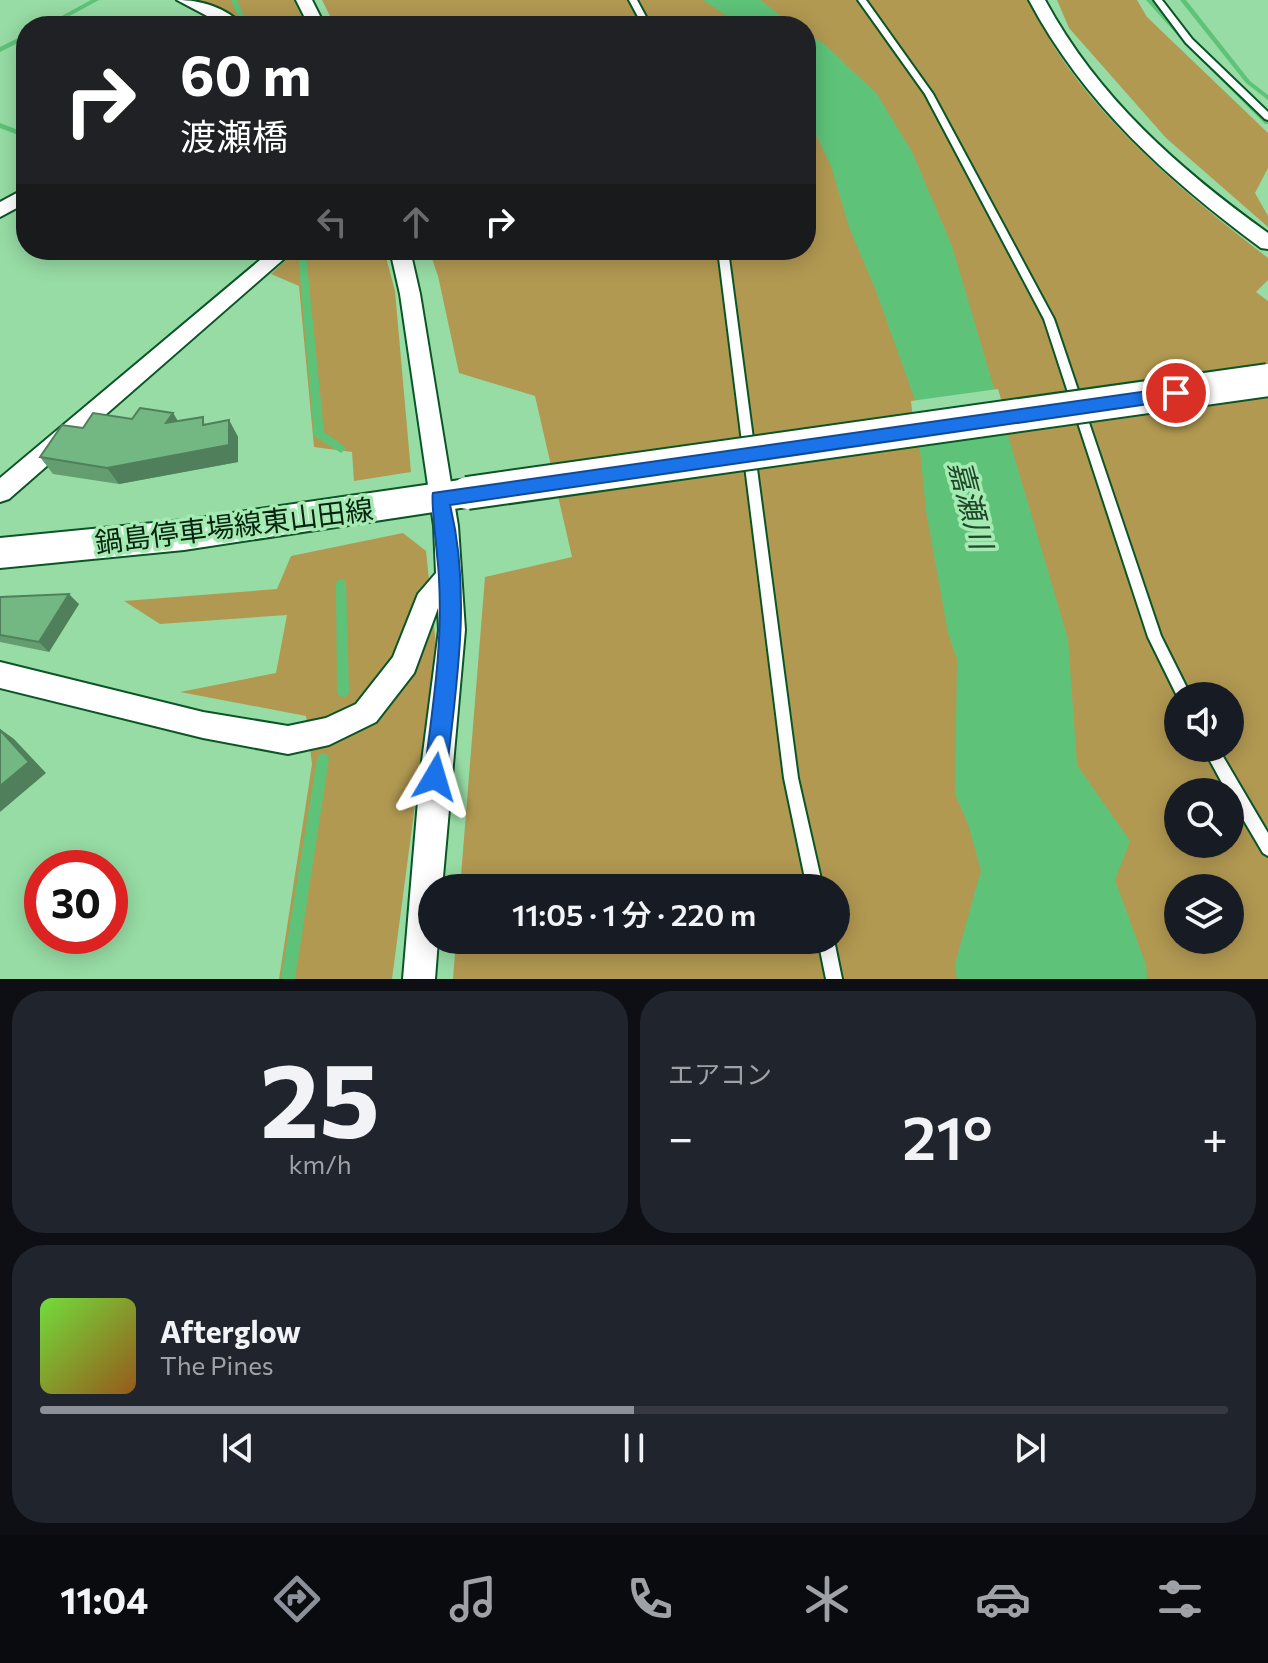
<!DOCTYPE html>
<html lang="ja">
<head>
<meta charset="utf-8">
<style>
	body { margin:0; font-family:Commissioner,"Noto Sans JP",sans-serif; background:#20242c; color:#f1f3f6; height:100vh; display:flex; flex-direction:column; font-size:30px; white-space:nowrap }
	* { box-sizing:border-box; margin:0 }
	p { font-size:26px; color:#9ea1a6 }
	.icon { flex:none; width:44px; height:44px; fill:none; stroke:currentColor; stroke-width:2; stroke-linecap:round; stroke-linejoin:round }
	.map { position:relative; height:979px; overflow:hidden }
	.sheet { display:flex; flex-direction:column; gap:12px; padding:12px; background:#0d0f14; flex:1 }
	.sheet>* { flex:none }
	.banner { position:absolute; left:16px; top:16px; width:800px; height:244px; border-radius:32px; box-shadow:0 4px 20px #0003; background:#202124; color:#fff; overflow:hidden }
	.fabs { position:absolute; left:1164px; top:682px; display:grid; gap:16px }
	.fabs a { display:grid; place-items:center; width:80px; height:80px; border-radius:50%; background:#171b24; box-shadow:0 4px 20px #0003; font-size:40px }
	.speed { position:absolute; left:24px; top:850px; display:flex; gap:16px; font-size:40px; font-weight:700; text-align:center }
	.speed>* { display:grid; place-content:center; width:104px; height:104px; border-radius:50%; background:#171b24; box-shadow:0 4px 20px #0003; line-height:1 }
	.speed .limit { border:12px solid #d22; background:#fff; color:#111 }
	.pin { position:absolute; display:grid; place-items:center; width:68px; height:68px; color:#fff; margin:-34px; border:4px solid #fff; border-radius:50%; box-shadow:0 2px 8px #0007 }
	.me { position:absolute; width:88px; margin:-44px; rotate:7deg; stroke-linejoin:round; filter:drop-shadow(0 0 6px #0008) }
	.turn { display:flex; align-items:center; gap:28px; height:168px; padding:0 32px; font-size:36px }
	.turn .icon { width:104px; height:104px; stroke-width:2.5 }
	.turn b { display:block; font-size:56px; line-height:68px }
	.lanes { display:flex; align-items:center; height:76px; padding:0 32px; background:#0003; justify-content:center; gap:40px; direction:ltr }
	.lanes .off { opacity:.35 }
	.big { font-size:60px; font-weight:600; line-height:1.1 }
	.sheet .widget { flex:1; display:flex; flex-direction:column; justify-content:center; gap:12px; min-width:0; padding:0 28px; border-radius:32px; background:#20242c }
	.sheet .dial { align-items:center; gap:0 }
	.dial b { font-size:104px; line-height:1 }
	.song { display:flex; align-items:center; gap:24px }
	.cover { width:96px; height:96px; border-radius:12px; background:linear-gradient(135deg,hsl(100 70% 55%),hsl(30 70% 35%)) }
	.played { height:8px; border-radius:4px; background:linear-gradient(90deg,#8c9099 50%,#363941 50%) }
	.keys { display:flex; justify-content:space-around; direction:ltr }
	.heat { display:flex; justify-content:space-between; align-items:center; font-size:44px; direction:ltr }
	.sheet .tiles { flex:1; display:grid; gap:12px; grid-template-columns:1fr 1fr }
	.widget:last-child { grid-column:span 2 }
	.trip { position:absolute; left:418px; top:874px; width:432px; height:80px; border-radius:40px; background:#171b24; box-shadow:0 4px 20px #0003; font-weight:600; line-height:80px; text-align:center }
	.tab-bar { display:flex; height:128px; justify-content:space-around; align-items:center; background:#090b0e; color:#9ea1a6 }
	.tab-bar .icon { width:56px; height:56px }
	.tab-bar .on { color:#8c9099 }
	.tab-bar b { font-size:36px; color:#f1f3f6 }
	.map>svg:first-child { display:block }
	.green { fill:#b29952; fill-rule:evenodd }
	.water { fill:#5ec379 }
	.pier { fill:#97dca5 }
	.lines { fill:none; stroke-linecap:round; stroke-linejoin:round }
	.stream { fill:#5ec379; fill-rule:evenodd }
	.lane-casing { stroke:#0a5627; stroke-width:4 }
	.street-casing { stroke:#0a5627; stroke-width:4 }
	.secondary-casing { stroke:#0a5627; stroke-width:4 }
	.lane { fill:#fff; fill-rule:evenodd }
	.street { fill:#fff; fill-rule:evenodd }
	.secondary { fill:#fff; fill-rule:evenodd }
	.secondary-bridge-casing { stroke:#0a5627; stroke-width:36; stroke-linecap:butt }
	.secondary-bridge { stroke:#fff; stroke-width:32 }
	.wall { fill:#639d70 }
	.shaded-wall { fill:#50805b }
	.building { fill:#73b782; stroke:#50805b; stroke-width:2 }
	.route { fill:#1a73e8; stroke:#114b97; stroke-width:2 }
	.labels { text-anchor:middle; stroke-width:7; stroke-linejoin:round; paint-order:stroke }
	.street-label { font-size:28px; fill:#06230f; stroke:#a4eab2 }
	.water-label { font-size:30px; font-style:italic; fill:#1f4829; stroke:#a4eab2 }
</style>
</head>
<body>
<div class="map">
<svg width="1268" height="979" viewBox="0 0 1268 979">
	<rect width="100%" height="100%" fill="#97dca5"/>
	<path class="green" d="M 197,0 L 294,0 L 306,26 L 240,26 L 237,18 Z
		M 322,0 L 1028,0 C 1038,18 1047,36 1058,53 C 1112,134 1192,199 1268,258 L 1268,280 L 1256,292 L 1268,301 L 1268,979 L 453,979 L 456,940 L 836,940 L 836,888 L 460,888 L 485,577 L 572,557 L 535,396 L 459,373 L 438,276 L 429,250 L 806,250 L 806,26 L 335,26 ZM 1178,696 L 1230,696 L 1230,748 L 1178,748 ZM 1178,792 L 1230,792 L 1230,844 L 1178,844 ZM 1178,888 L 1230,888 L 1230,940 L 1178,940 Z
		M 1057,0 L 1137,0 L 1147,17 L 1268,133 L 1268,168 L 1255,193 L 1268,216 L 1268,227 L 1166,138 L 1069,28 Z
		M 296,250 L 384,250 L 395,291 L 411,472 L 354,481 L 352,452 L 314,447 L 299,286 L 271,274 Z
		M 403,533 L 426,551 L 436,646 L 392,979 L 279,979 L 312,764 L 306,716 L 180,692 L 276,673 L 287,615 L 160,624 L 124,601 L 277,589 L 291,556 Z"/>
	<path class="water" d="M 703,0 L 760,0 L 794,26 L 742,26 Z
		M 806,33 L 823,43 L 877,94 L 912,152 L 952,246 L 1068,639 L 1077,765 L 1130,841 L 1115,880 L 1146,965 L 1147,979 L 957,979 L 955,964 L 981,870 L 968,824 L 955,794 L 957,659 L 948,633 L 926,511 L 915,400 L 876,291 L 849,227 L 831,166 L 806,114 Z"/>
	<path class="pier" d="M 998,389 L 1011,433 L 916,446 L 911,401 Z"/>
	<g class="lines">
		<path class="stream" d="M 91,0 L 99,0 L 51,26 L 43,26 Z
			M 231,0 L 237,0 L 248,26 L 242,26 Z
			M 1146,0 L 1152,0 L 1191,44 L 1268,118 L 1268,124 L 1265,124 L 1187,46 Z
			M 1180,0 L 1186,0 L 1250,81 L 1268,95 L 1268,100 L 1246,83 Z
			M 26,34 L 26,39 L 0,52 L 0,47 Z
			M 0,123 L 26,133 L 26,138 L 0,128 Z
			M 301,250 L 310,250 L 306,254 L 324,432 L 344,446 L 346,449 L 341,453 L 316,437 L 314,434 L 298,253 Z
			M 341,579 L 345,581 L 346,584 L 349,692 L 347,696 L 343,697 L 339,696 L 337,692 L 336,584 L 337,581 Z
			M 323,753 L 327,755 L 329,759 L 295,979 L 281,979 L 317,759 L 319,755 Z"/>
		<defs>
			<path id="lane" d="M 629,0 L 637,0 L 651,26 L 643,26 Z
				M 858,0 L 866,0 L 933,94 L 1054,319 L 1161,636 L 1191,696 L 1178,696 L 1178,698 L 1148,637 L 1044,319 L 925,94 Z
				M 1154,0 L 1162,0 L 1192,39 L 1268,112 L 1268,120 L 1265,119 L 1186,43 Z
				M 718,250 L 728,250 L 798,778 L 823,888 L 807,888 L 784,778 Z
				M 1203,748 L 1218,748 L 1268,833 L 1268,856 L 1263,853 L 1230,797 L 1230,792 L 1227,792 Z
				M 818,940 L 834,940 L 842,979 L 826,979 Z"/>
			<path id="street" d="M 177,0 C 202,0 226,8 244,26 L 226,26 Z
				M 296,0 L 312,0 L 325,26 L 309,26 Z
				M 1029,0 L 1045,0 C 1098,98 1179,169 1268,233 L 1268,249 L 1261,248 C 1168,179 1084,104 1029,0 Z
				M 26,188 L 26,203 L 0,217 L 0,202 Z
				M 272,250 L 294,250 L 9,499 L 0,502 L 0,478 Z
				M 390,250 L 410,250 L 420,294 L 458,526 L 465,630 L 442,888 L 432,888 L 432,940 L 438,940 L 435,979 L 403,979 L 420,777 L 439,630 L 438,608 L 414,673 L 376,722 L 329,745 L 288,754 L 203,738 L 0,688 L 0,662 L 203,712 L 288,726 L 326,718 L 356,704 L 393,657 L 418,594 L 436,573 L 434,526 L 400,294 Z"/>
			<path id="secondary" d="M 467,479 L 479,483 L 484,493 L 479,503 L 467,507 L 184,550 L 0,568 L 0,538 L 184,520 Z"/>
		</defs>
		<use href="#lane" class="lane-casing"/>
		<use href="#street" class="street-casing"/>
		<use href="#secondary" class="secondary-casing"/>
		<use href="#lane" class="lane"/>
		<use href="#street" class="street"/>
		<use href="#secondary" class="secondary"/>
		<defs>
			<path id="secondary-bridge" d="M 467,493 L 1268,380"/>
		</defs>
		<use href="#secondary-bridge" class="secondary-bridge-casing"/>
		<use href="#secondary-bridge" class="secondary-bridge"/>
	</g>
	<path class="wall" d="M 173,413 L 178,421 L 207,424 L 229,420 L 238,437 L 238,462 L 119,484 L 53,474 L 40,457 L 83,428 Z
		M 0,597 L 79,604 L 49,652 L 0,642 Z"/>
	<path class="shaded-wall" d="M 173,413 L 183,430 L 166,423 Z
		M 229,420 L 238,437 L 238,462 L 119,484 L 107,468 Z
		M 69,594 L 79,604 L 49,652 L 39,642 Z
		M 0,729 L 14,739 L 46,773 L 0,812 Z"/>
	<path class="building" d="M 140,408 L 173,413 L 166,423 L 203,417 L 203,425 L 229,420 L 229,445 L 107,468 L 40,457 L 62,425 L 83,428 L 93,413 L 132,419 Z
		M 69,594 L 39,642 L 0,635 L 0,597 Z
		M 0,730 L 29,762 L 0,786 Z"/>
	<path class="route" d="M 1176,387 L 1184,393 L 1176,400 L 450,505 C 472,594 456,687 446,777 L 443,785 L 435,788 L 427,785 L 424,777 C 432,711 443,646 439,579 C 439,565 430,499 433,493 Z"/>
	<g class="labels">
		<g class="street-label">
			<text transform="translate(234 526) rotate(-7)" y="10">鍋島停車場線東山田線</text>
		</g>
		<g class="water-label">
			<text transform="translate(970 505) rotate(75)" y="10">嘉瀬川</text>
		</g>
	</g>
</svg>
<div class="fabs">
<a><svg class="icon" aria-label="sound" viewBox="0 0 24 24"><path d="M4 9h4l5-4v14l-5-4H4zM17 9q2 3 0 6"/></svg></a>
<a><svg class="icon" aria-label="search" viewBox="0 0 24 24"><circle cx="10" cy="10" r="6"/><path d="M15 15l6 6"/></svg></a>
<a><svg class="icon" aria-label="layers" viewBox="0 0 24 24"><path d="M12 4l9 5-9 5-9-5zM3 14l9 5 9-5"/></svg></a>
</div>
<div class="speed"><div class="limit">30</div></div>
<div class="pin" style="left:1176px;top:393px;background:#d93025"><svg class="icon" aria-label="arrive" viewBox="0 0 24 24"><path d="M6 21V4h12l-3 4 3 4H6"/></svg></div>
<svg class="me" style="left:435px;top:777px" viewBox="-20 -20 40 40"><path d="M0-17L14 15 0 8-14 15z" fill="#1a73e8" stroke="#fff" stroke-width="4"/></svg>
<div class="trip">11:05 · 1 分 · 220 m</div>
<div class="banner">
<div class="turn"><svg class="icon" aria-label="right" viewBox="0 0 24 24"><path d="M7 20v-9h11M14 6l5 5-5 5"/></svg><div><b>60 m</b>渡瀬橋</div></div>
<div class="lanes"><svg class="icon off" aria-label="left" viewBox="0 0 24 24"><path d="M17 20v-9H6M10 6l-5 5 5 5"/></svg><svg class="icon off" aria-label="ahead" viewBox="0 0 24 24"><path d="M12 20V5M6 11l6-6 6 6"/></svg><svg class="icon" aria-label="right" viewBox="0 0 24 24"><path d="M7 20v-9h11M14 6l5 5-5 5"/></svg></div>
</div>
</div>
<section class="sheet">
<div class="tiles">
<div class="widget dial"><b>25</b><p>km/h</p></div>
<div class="widget"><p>エアコン</p>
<div class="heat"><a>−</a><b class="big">21°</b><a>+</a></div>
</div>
<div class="widget">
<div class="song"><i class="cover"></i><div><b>Afterglow</b><p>The Pines</p></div></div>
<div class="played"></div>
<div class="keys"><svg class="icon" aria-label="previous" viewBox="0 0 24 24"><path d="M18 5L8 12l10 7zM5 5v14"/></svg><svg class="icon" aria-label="pause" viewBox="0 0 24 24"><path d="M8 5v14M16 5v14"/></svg><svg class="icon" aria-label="next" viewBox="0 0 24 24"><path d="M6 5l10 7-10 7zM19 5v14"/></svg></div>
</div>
</div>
</section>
<nav class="tab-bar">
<b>11:04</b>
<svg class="icon on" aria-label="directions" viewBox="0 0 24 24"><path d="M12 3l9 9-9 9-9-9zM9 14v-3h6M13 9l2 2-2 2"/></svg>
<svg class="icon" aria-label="music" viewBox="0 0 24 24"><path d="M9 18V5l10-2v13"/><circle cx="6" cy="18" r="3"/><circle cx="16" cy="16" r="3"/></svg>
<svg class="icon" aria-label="phone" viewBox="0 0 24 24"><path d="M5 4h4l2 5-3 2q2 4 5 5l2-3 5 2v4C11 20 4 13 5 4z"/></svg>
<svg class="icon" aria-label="climate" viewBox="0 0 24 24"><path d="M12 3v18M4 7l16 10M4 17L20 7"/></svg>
<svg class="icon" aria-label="car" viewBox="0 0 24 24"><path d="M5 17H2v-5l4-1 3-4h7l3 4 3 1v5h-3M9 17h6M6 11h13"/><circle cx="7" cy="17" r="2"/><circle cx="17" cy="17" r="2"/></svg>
<svg class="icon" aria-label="filters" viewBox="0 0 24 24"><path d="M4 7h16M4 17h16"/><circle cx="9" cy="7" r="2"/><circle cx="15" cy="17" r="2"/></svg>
</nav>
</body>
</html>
